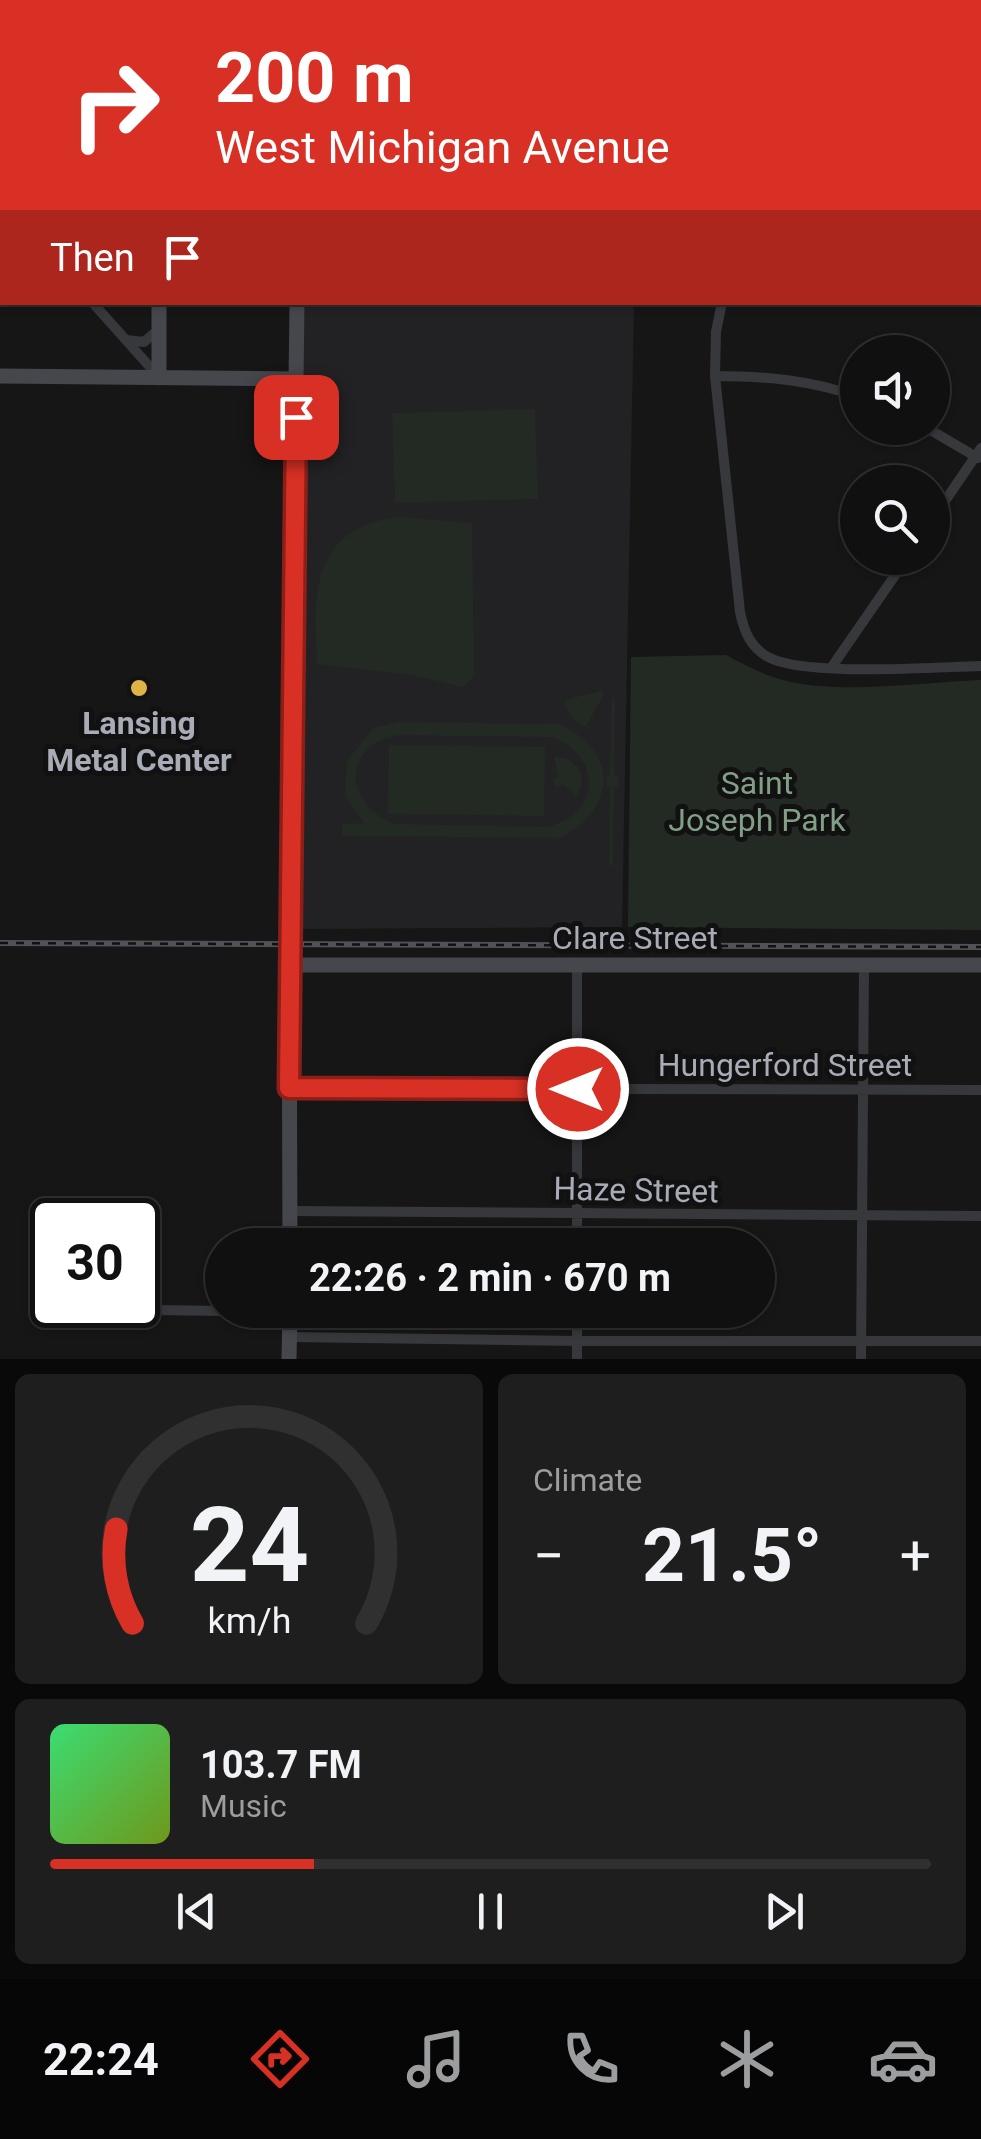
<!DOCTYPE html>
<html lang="en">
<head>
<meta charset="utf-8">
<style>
	body { margin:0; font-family:Roboto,sans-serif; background:#1e1e1f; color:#f1f3f6; height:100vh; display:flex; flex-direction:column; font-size:38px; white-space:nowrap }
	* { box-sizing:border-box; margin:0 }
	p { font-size:32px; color:#9c9d9f }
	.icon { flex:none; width:55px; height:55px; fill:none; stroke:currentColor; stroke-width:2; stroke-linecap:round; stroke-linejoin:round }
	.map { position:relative; height:1359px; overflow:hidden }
	.panel { display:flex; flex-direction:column; gap:15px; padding:15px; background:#090909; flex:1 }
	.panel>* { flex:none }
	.hud { position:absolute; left:0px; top:0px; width:982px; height:305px; box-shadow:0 2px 8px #0004,0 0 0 2px #303031; background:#d93025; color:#fff; overflow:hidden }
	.tools { position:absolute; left:840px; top:335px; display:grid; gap:20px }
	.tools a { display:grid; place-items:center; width:110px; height:110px; border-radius:50%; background:#101011; box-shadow:0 2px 8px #0004,0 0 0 2px #303031; font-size:50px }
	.speed { position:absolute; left:30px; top:1198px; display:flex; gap:20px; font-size:50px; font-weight:700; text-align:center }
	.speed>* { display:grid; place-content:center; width:130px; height:130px; border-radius:50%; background:#101011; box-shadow:0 2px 8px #0004,0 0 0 2px #303031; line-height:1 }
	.speed .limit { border:5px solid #111; border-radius:15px; background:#fff; color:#111 }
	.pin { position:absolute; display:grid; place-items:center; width:85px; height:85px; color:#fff; margin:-42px; border-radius:20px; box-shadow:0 5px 15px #0006 }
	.me { position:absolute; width:110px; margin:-55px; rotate:270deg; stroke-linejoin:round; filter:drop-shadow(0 0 8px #0008) }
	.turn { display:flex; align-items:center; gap:35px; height:210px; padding:0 50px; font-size:45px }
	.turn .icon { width:130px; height:130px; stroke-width:2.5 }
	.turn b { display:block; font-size:70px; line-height:85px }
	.then { display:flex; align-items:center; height:95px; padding:0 50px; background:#0003; gap:20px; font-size:38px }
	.big { font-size:75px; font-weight:700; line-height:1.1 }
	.panel .widget { flex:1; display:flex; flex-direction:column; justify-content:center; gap:15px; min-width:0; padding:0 35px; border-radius:15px; background:#1e1e1f }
	.panel .dial { align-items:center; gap:0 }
	.dial svg { height:260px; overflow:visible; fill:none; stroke:#303031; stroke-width:7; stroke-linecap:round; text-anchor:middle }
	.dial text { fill:#f1f3f6; stroke:none }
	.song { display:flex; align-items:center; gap:30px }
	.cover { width:120px; height:120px; border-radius:15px; background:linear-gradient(135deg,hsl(140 70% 55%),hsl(80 70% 35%)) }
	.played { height:10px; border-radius:5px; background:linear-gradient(90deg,#d93025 30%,#303031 30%) }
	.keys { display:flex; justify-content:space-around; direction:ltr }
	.heat { display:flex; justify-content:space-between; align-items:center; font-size:55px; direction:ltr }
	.panel .tiles { flex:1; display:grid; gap:15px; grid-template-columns:1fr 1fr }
	.widget:last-child { grid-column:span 2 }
	.trip { position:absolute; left:205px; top:1228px; width:570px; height:100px; border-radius:50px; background:#101011; box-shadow:0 2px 8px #0004,0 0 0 2px #303031; font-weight:700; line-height:100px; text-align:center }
	.tabs { display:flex; height:160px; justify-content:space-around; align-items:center; background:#060607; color:#9c9d9f }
	.tabs .icon { width:70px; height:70px }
	.tabs .current { color:#d93025 }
	.tabs b { font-size:45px; color:#f1f3f6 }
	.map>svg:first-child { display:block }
	.built { fill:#222224 }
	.green { fill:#222a23; fill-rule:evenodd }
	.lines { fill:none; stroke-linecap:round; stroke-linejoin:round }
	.street { stroke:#37383c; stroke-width:10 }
	.secondary { stroke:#45474c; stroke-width:15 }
	.rail-casing { stroke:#505257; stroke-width:6 }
	.rail { stroke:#111112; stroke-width:2.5; stroke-dasharray:8; stroke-linecap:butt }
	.route-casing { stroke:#8d1f18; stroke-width:25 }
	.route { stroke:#d93025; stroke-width:18 }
	.poi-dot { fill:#deb347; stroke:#111112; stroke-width:4 }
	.labels { text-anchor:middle; stroke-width:10; stroke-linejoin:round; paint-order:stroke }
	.poi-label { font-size:32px; font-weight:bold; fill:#a9acb6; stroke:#111112 }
	.park-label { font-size:32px; fill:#829f86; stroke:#111112 }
	.street-label { font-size:32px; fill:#a9acb6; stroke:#111112 }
</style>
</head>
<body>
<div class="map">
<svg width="981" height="1359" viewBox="0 0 981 1359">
	<rect width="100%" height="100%" fill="#161617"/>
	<path class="built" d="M 304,303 L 634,303 L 622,927 L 295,929 Z"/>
	<path class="green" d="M 535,409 L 538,499 L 395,503 L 392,413 Z
		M 399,517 L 472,523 L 474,677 L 463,687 L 412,675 L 317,664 C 313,593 312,527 399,517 Z
		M 726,655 C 747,666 767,677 791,682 C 846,694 923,682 981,680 L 981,930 L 628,927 L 631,657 Z
		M 602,691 L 604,694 L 586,727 C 573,721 567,714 564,700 Z
		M 612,697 L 615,698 L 614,776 L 618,777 L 618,786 L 614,787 L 613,865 L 609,865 L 610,787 L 607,787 L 607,776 L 610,775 Z
		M 398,722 L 558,724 C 619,748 618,810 560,838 L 342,836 L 342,824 L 364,823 L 345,796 L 347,761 L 373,728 ZM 399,735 L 552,737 C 603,756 601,815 547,827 L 396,824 C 365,814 339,777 369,748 C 377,740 389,738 399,735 Z
		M 389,745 L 545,747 L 544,816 L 388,814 Z
		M 554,757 C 576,757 590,776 576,796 L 563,784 L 556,787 L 552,780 L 558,776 Z"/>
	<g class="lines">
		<path class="street" d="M 0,0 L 3,2
			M 873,0 L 873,2
			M 884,0 L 884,2
			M 439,2 L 439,0
			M 668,2 L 668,0
			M 980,9 L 981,9
			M 980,137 L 981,137
			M 0,154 L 2,152
			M 0,199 L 2,202
			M 980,301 L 981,301
			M 92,302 L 158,376
			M 722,302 L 716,332 L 715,376 L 740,612 C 744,631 750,647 768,657 C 804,677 935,667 981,666
			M 126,340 L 144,342 L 158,330
			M 715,376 C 764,376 812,380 858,397
			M 927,428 L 978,458
			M 932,520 L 981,448
			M 831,668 L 907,558
			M 577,966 L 577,1245
			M 289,1088 L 981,1090
			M 290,1211 L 981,1216
			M 156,1310 L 290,1312
			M 289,1337 L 577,1341 L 981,1341
			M 577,1359 L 577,1310
			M 861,1359 L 864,966"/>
		<path class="secondary" d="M 151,0 L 151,2
			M 300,2 L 300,0
			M 0,376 L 296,379
			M 159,378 L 159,302
			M 289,965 L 981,965
			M 290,1245 L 289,944 L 297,302
			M 289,1359 L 290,1310"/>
		<defs>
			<path id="rail" d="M 0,943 L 981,947"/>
		</defs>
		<use href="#rail" class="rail-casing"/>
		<use href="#rail" class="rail"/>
	</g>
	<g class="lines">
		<defs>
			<path id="route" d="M 296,417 L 289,1088 L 578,1089"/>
		</defs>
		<use href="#route" class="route-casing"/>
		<use href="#route" class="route"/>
	</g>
	<circle class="poi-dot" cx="139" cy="688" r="10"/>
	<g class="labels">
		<g class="poi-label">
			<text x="139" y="734">Lansing<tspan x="139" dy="37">Metal Center</tspan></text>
		</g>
		<g class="park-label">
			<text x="757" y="794">Saint<tspan x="757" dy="37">Joseph Park</tspan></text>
		</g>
		<g class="street-label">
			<text x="635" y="949">Clare Street</text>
			<text x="785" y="1076">Hungerford Street</text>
			<text transform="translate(636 1190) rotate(1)" y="11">Haze Street</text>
		</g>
	</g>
</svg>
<div class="tools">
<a><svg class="icon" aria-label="sound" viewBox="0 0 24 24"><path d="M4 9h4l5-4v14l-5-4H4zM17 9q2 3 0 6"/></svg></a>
<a><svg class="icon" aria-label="search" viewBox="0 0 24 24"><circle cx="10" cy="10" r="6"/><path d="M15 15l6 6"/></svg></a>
</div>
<div class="speed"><div class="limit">30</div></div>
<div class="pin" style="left:296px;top:417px;background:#d93025"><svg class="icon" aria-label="arrive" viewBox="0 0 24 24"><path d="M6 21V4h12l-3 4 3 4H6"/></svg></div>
<svg class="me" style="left:578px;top:1089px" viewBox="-20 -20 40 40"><circle r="17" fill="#d93025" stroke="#fff" stroke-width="3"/><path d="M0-11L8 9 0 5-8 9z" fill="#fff"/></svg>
<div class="trip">22:26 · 2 min · 670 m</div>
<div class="hud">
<div class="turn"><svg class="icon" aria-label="right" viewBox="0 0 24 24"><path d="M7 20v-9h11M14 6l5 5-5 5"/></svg><div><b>200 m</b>West Michigan Avenue</div></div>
<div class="then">Then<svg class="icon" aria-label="arrive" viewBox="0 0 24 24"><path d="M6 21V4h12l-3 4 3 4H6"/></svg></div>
</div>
</div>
<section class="panel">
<div class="tiles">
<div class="widget dial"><svg viewBox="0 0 100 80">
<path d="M14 69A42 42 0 1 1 86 69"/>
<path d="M14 69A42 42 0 0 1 9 40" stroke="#d93025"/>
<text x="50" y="56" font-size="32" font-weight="700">24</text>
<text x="50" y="72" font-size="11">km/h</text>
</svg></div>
<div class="widget"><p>Climate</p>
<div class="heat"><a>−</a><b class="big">21.5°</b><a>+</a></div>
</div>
<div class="widget">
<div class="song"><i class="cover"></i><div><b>103.7 FM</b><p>Music</p></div></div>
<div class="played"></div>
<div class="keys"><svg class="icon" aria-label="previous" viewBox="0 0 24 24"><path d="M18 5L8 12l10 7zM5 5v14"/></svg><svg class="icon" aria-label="pause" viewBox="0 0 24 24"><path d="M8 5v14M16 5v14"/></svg><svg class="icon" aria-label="next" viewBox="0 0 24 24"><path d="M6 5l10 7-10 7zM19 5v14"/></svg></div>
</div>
</div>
</section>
<nav class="tabs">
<b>22:24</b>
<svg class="icon current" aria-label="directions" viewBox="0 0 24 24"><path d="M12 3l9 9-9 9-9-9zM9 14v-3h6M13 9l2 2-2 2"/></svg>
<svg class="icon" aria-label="music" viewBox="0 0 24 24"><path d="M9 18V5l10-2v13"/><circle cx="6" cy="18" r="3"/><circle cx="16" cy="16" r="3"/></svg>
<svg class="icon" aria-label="phone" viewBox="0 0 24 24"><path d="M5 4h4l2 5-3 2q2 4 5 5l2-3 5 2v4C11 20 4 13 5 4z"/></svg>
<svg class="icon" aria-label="climate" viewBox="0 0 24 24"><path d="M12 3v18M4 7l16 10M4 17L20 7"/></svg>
<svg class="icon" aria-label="car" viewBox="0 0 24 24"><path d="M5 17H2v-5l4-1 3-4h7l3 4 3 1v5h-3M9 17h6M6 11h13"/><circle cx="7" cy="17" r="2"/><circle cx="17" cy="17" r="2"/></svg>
</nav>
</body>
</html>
